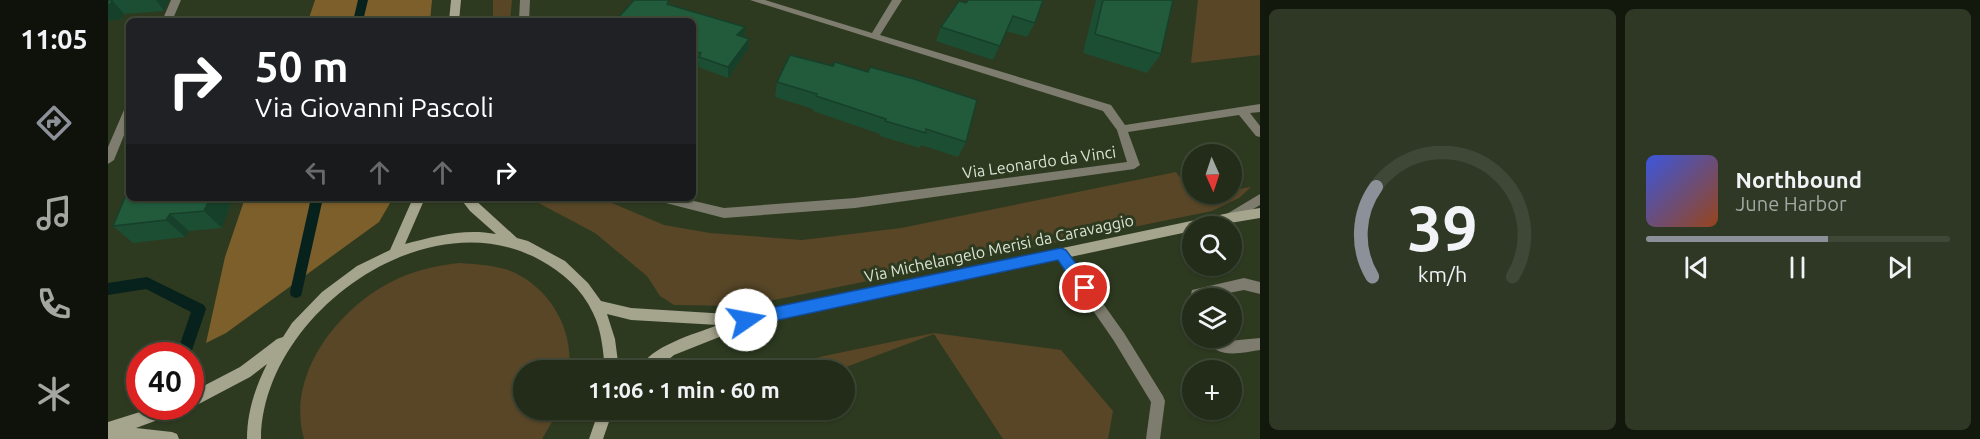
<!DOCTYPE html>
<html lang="en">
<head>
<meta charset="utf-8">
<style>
	body { margin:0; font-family:Ubuntu,sans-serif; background:#2e3825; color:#f1f3f6; height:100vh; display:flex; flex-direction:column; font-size:22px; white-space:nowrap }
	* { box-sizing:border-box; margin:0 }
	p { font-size:20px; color:#a2a7a2 }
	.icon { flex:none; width:33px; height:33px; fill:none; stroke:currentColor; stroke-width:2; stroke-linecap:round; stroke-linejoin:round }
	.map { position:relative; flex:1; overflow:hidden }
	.sheet { display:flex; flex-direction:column; gap:9px; padding:9px; background:#13180d; width:720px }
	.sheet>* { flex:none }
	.hud { position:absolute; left:18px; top:18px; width:570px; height:183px; border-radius:9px; box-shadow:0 2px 4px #0004,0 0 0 2px #3f4837; background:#202124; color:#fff; overflow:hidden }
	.needle { width:39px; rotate:177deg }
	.controls { position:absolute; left:1074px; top:144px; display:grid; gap:12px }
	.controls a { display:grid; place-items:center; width:60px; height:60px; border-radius:50%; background:#222c18; box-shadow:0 2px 4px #0004,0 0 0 2px #3f4837; font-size:30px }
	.speed { position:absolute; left:18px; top:342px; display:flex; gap:12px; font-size:30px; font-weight:700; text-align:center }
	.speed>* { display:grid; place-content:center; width:78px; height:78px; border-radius:50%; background:#222c18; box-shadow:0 2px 4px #0004,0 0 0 2px #3f4837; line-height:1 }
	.speed .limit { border:9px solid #d22; background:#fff; color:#111 }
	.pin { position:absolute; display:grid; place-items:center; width:51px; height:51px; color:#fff; margin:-26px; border:3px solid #fff; border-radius:50%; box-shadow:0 2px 6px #0007 }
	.me { position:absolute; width:66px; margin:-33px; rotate:78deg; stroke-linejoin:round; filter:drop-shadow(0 0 4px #0008) }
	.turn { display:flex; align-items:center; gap:21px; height:126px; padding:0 30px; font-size:27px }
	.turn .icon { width:78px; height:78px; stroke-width:2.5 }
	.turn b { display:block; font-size:42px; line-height:51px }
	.lanes { display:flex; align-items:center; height:57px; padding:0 30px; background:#0003; justify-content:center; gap:30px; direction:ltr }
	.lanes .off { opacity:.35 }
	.sheet .widget { flex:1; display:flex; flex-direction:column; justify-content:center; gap:9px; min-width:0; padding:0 21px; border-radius:9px; background:#2e3825 }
	.sheet .dial { align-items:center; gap:0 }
	.dial svg { height:156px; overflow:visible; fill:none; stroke:#3f4837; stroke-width:7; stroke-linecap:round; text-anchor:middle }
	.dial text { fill:#f1f3f6; stroke:none }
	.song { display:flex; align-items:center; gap:18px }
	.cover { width:72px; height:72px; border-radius:9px; background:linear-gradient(135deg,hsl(230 70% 55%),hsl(20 70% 35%)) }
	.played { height:6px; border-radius:3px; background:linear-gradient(90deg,#8c9099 60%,#3f4837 60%) }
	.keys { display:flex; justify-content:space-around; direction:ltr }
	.sheet .tiles { flex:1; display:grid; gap:9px; grid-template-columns:repeat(2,1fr) }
	.trip { position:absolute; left:405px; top:360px; width:342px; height:60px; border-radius:30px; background:#222c18; box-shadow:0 2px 4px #0004,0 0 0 2px #3f4837; font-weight:700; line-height:60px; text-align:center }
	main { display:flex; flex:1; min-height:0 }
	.menu { display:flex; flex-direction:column; width:108px; justify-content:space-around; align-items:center; background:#0e120a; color:#a2a7a2 }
	.menu .icon { width:42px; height:42px }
	.menu .on { color:#8c9099 }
	.menu b { font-size:27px; color:#f1f3f6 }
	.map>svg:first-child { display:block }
	.green { fill:#584627 }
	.forest { fill:#7d5f2b }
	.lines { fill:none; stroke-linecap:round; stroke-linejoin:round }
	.stream { fill:#07211d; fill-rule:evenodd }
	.street { fill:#7d7c6e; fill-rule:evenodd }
	.secondary { fill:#a5a48d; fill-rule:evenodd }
	.wall { fill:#1c4e34 }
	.shaded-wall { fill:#17402a }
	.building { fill:#215b3c; stroke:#17402a; stroke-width:1.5 }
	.route { fill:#1a73e8; stroke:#114b97; stroke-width:1.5 }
	.labels { text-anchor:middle; stroke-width:6; stroke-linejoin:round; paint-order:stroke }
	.street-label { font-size:16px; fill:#dbe4d4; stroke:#2d3a20 }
</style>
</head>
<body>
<main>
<nav class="menu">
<b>11:05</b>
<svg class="icon on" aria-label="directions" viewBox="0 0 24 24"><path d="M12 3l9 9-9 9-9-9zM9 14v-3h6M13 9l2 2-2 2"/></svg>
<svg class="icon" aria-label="music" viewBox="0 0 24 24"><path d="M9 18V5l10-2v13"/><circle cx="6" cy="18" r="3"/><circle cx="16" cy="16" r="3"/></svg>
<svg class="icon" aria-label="phone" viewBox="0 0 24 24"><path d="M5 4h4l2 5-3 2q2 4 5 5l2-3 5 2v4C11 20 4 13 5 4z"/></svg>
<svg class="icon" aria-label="climate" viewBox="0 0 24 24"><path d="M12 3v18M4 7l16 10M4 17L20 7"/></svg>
</nav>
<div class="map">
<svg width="1152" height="439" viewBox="0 0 1152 439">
	<rect width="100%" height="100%" fill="#2d3a20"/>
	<path class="green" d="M 385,0 L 404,0 L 402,21 L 385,21 Z
		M 1090,0 L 1152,0 L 1152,55 L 1083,63 Z
		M 1068,172 L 1086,196 L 1124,194 L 1124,190 L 1143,187 L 1131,198 L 1104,211 L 637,306 L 566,305 L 552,296 L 539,276 L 487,233 L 421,198 L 492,198 L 556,225 L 602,233 L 694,240 L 793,228 Z
		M 351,263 C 367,264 382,265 397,269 C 439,283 466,327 461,370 L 416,370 L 416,410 L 451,410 L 434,439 L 196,439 C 176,369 240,296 301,274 C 318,268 334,265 351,263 Z
		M 826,333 L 953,350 L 1005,411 L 1000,439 L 895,439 L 826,334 L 730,370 L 668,370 L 716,356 Z"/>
	<path class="forest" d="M 207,0 L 324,0 L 322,21 L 200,21 Z
		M 137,198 L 285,198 L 271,222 L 118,333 L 98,343 L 117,257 Z"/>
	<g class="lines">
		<path class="stream" d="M 250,0 L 260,0 L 255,21 L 245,21 Z
			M 203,198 L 215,198 L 194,292 L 193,296 L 188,298 L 183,296 L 182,292 Z
			M 39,277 L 96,305 L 98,309 L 82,356 L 68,356 L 83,312 L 38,289 L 0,295 L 0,283 Z"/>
		<path class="street" d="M 63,0 L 73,0 L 64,21 L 54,21 Z
			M 412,0 L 422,0 L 421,21 L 411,21 Z
			M 642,0 L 657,0 L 764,33 L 784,0 L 794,0 L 772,35 L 1003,105 L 1017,125 L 1152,104 L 1152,112 L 1142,113 L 1152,126 L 1152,137 L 1148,136 L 1131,115 L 1020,132 L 1032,165 L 1026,169 L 747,208 L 616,218 L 550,201 L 548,198 L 573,198 L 616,208 L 747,198 L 1019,162 L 1009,130 L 995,111 Z
			M 21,106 L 21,123 L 6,160 L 0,164 L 0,147 L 16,110 Z
			M 1152,194 L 1152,205 L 1125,221 L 1117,221 L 1115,218 L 1117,215 Z
			M 953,249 L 957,250 L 1016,333 L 1055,396 L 1057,401 L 1052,439 L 1038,439 L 1043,402 L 1006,341 L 949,258 L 947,254 L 949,250 Z
			M 1136,278 L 1152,282 L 1152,294 L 1136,290 L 1095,298 L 1084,298 L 1084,302 L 1082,298 L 1084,290 Z
			M 1097,338 L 1114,338 L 1120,341 L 1152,338 L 1152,350 C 1133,353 1108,360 1097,338 Z"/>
		<path class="secondary" d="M 343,0 L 353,0 L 351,21 L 341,21 Z
			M 305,198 L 317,198 L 297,244 C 327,236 357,228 388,234 L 362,211 L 352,198 L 365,198 L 409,238 L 420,241 L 457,261 L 480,283 L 493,301 L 523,308 L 636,315 L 1121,213 L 1152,208 L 1152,218 L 1104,226 L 1084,226 L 1084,231 L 639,326 L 566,355 L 548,370 L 531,370 C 541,346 587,334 610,325 L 523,320 L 499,314 L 507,339 L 511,370 L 497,370 C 495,351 494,331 485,313 C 474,289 454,272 432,260 C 318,197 154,315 153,439 L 139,439 C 139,412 147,388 159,364 L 142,377 L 87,406 L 82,408 L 78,406 L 82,406 L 82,393 L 132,367 L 169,339 L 175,337 L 184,323 L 214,292 L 249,266 L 282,250 Z
			M 51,406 L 76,406 L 74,411 L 28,428 L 64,432 L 69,434 L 71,439 L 0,439 L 0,422 Z
			M 491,410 L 505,410 L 495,439 L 481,439 Z"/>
	</g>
	<path class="wall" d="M 0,0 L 61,0 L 56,11 L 16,14 L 14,19 L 0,21 Z
		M 561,0 L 561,5 L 637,27 L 636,37 L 641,39 L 640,49 L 620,78 L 590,67 L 591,63 L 585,61 L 585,21 L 510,21 L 510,18 Z
		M 988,0 L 1065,0 L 1053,54 L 1039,73 L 975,53 Z
		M 858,3 L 927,23 L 919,37 L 898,31 L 885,60 L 828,41 L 833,27 Z
		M 682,55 L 858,142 L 850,157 L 813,145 L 812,148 L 772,136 L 772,134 L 705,111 L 705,109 L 667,97 L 669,82 Z
		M 125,198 L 114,228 L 81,231 L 77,237 L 25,243 L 5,226 Z"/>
	<path class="shaded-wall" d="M 4,0 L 16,14 L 14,19 L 0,21 L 0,5 Z
		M 48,0 L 61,0 L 56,11 Z
		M 637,27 L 636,38 L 629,35 Z
		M 641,39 L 640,49 L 620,78 L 620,67 Z
		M 102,198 L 125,198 L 114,228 L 96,211 Z
		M 62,214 L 81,231 L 77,237 L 58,220 Z"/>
	<path class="building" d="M 0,0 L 4,0 L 2,5 L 0,5 Z
		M 526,0 L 561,0 L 559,4 L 637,27 L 629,35 L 641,39 L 620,67 L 591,57 L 593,53 L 585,51 L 585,21 L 521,21 L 510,18 Z
		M 860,0 L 935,0 L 927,23 L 905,16 L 892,46 L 833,27 L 851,1 L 858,3 Z
		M 995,0 L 1065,0 L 1053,54 L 987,34 Z
		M 682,55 L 725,66 L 727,62 L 760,72 L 762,67 L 806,79 L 869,100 L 858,142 L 818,129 L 818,133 L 777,121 L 778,119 L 708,96 L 709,94 L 669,82 Z
		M 21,188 L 21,198 L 102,198 L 96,211 L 62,214 L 58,220 L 5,226 Z"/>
	<path class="route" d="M 953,248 L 958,250 L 982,283 L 985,288 L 982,293 L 977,294 L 972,293 L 950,260 L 638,327 L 633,325 L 630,320 L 633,315 L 638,313 Z"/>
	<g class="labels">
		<g class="street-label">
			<text transform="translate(931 162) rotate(-8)" y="6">Via Leonardo da Vinci</text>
			<text transform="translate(891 248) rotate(-12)" y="6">Via Michelangelo Merisi da Caravaggio</text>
		</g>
	</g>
</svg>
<div class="controls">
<a><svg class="needle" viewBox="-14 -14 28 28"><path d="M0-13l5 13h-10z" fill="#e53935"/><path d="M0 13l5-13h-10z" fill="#a2a7a2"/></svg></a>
<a><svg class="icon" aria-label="search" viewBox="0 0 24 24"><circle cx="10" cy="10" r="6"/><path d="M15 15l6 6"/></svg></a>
<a><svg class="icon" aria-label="layers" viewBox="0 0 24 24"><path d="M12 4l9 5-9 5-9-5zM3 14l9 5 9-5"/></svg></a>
<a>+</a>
</div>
<div class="speed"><div class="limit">40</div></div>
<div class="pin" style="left:977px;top:288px;background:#d93025"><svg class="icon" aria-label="arrive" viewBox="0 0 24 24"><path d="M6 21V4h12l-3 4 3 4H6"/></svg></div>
<svg class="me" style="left:638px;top:320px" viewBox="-20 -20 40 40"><circle r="19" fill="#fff"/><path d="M0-13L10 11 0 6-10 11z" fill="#1a73e8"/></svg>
<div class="trip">11:06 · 1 min · 60 m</div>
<div class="hud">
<div class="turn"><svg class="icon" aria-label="right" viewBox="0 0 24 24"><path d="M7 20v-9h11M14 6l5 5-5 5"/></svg><div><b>50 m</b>Via Giovanni Pascoli</div></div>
<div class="lanes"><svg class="icon off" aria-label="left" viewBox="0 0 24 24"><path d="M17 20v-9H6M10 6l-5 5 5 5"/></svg><svg class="icon off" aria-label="ahead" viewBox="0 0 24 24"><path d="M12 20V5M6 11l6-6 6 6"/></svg><svg class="icon off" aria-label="ahead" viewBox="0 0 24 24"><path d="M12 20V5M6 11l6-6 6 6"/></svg><svg class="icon" aria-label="right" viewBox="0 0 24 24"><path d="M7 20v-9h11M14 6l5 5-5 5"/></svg></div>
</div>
</div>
<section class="sheet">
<div class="tiles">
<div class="widget dial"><svg viewBox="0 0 100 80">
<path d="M14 69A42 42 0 1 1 86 69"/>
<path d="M14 69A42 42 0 0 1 16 23" stroke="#8c9099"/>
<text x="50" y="56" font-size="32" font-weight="700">39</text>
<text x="50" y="72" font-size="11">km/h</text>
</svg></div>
<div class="widget">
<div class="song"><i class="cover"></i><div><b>Northbound</b><p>June Harbor</p></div></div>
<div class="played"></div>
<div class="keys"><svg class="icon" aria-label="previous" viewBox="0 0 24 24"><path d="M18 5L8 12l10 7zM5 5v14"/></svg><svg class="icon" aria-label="pause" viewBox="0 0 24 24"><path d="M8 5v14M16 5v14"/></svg><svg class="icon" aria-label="next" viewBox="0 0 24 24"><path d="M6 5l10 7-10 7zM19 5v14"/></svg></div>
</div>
</div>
</section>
</main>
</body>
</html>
